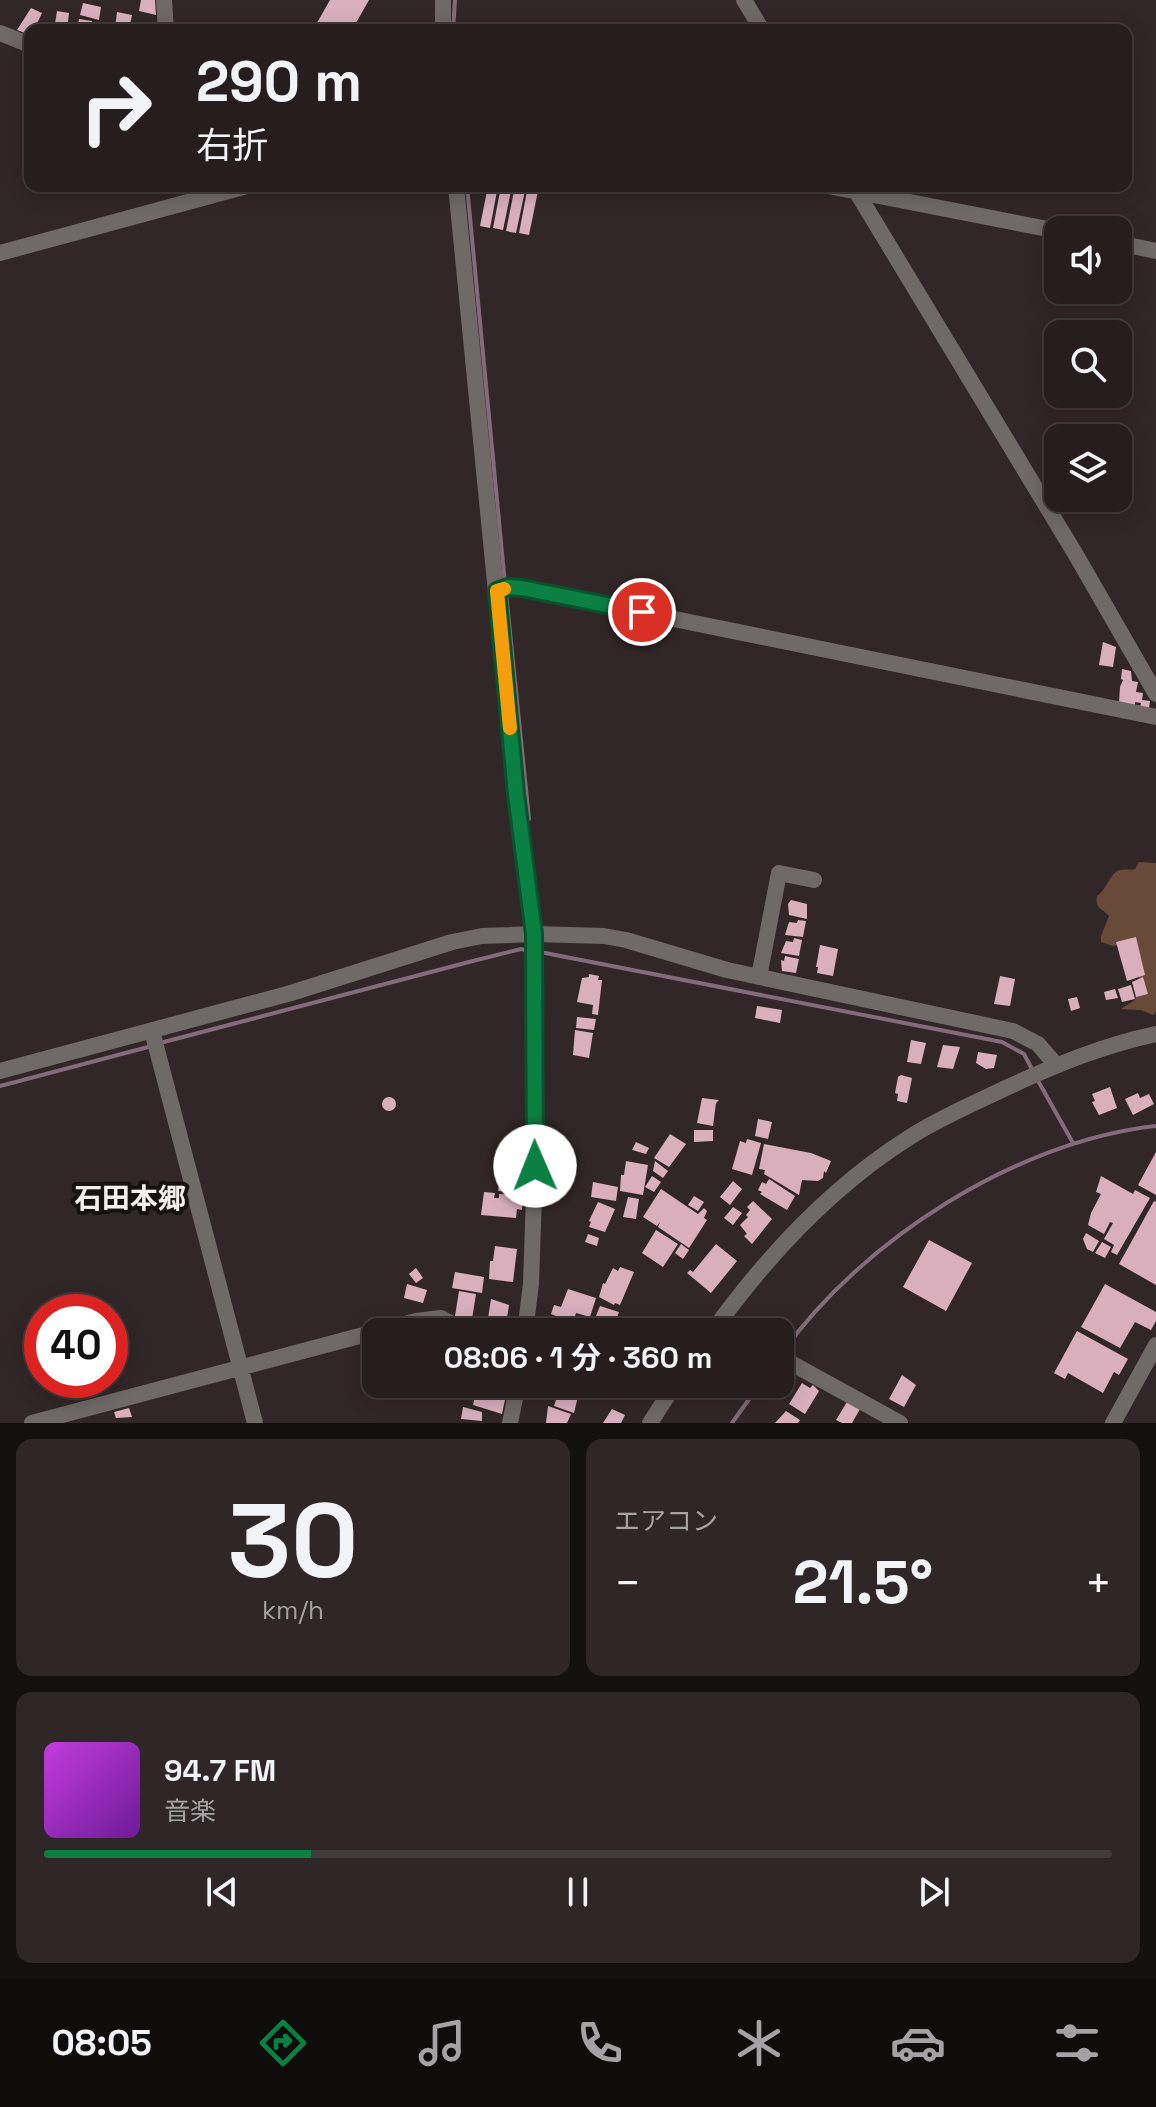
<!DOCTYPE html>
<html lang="ja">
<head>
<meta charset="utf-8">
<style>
	body { margin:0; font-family:"Space Grotesk","Noto Sans JP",sans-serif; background:#2e2627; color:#f1f3f6; height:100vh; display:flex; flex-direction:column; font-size:30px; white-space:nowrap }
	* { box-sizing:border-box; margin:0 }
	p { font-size:26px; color:#a4a2a4 }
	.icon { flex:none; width:44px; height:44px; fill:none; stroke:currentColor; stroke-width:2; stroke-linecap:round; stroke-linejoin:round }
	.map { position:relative; height:1423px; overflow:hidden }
	.details { display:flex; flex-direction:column; gap:16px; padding:16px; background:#151010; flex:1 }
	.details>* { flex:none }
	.top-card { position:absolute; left:24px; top:24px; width:1108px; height:168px; border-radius:16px; box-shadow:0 4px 20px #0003,0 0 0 2px #423b3c; background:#261d1e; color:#f1f3f6; overflow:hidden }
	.buttons { position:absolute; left:1044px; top:216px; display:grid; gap:16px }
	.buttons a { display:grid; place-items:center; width:88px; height:88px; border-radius:16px; background:#261d1e; box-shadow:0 4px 20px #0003,0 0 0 2px #423b3c; font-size:40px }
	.speed { position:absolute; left:24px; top:1294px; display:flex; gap:16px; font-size:40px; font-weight:700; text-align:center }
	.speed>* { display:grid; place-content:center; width:104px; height:104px; border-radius:50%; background:#261d1e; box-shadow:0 4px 20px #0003,0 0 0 2px #423b3c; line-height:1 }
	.speed .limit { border:12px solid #d22; background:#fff; color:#111 }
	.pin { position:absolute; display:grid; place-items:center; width:68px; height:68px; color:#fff; margin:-34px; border:4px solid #fff; border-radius:50%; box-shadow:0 2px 8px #0007 }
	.me { position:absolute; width:88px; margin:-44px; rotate:359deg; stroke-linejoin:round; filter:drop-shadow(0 0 6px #0008) }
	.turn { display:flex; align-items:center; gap:28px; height:168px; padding:0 40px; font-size:36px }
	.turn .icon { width:104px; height:104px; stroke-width:2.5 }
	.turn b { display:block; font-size:56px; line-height:68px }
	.big { font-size:60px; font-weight:700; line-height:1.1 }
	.details .tile { flex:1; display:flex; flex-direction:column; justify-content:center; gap:12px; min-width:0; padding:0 28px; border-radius:16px; background:#2e2627 }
	.details .dial { align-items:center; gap:0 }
	.dial b { font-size:104px; line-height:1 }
	.song { display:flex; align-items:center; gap:24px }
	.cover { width:96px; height:96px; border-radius:12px; background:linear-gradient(135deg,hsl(290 70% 55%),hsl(280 70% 35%)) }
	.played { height:8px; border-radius:4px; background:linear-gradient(90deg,#0b8043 25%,#423b3c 25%) }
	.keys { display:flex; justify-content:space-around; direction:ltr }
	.heat { display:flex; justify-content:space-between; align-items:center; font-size:44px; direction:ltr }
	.details .tiles { flex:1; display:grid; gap:16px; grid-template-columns:1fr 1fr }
	.tile:last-child { grid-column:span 2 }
	.trip { position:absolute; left:362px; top:1318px; width:432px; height:80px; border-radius:16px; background:#261d1e; box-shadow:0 4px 20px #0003,0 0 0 2px #423b3c; font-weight:700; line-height:80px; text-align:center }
	.tab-bar { display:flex; height:128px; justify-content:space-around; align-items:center; background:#0f0c0c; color:#a4a2a4 }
	.tab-bar .icon { width:56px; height:56px }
	.tab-bar .on { color:#0b8043 }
	.tab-bar b { font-size:36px; color:#f1f3f6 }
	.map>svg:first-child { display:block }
	.forest { fill:#694938 }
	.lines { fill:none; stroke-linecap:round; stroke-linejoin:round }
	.stream { stroke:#826b7a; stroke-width:4 }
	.building { fill:#d9afbe }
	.minor { stroke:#6f6968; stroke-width:16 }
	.route-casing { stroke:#07532c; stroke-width:20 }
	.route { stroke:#0b8043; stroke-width:14 }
	.slow { stroke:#f59e0b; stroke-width:14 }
	.labels { text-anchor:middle; stroke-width:8; stroke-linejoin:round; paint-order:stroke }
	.quarter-label { font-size:28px; font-weight:bold; fill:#f6efef; stroke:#171212 }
</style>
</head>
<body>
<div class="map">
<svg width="1156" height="1423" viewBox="0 0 1156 1423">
	<rect width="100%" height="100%" fill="#322728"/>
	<path class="forest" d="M 1139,862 L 1156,863 L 1156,1012 L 1153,1015 L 1141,1010 L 1121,1009 L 1135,1000 L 1141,969 L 1123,944 L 1113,946 L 1101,942 L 1101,936 L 1109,916 C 1102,908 1095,909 1097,896 C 1107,890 1110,872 1120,870 C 1125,869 1130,870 1135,869 Z"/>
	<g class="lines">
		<path class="stream" d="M 453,30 L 455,0
			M 467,186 L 505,584
			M 506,593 L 529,819
			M 540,952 L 1002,1042 L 1024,1054 L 1033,1071
			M 160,1043 L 469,962 L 521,949 L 531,951
			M 1037,1079 L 1073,1143
			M 0,1086 L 152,1046
			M 782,1353 C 862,1240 1017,1141 1156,1126
			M 732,1423 L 760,1384"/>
	</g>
	<path class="building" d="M 141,0 L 155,0 L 156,15 L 139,11 Z
		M 330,0 L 369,0 L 352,30 L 316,30 L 314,28 Z
		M 83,3 L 101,7 L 99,20 L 80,15 Z
		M 31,8 L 42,13 L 34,30 L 30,30 L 30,35 L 17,30 Z
		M 57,11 L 69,13 L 67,30 L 54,30 Z
		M 117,12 L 132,15 L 129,30 L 115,28 Z
		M 79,19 L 92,21 L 90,30 L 77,30 Z
		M 280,22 L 281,30 L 262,30 L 261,25 Z
		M 488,186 L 498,186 L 490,228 L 480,226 Z
		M 501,186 L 512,186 L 503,230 L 493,228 Z
		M 515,186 L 526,186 L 516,233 L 506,231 Z
		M 528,186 L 539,186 L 529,235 L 519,233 Z
		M 1103,642 L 1116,647 L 1113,667 L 1099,665 Z
		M 1122,669 L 1131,671 L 1132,681 L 1138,682 L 1136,692 L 1143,693 L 1142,700 L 1150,701 L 1149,708 L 1140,707 L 1141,703 L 1135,702 L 1135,705 L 1119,703 L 1120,687 L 1123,680 L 1121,679 Z
		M 791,900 L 807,904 L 807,919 L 789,915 L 788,904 Z
		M 798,920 L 806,921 L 803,937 L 785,935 L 789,922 L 797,923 Z
		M 1136,937 L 1145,975 L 1127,981 L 1116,942 Z
		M 794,938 L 802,940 L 799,956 L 781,953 L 786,941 L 793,942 Z
		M 820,945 L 838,949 L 833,976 L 817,973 L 818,967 L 816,967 Z
		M 785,956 L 799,959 L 796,973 L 782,971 L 781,960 L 784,961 Z
		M 589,974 L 599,976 L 598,980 L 602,980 L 598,1015 L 592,1014 L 593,1005 L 577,1002 L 582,978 L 589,977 Z
		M 1000,976 L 1015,979 L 1010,1006 L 994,1004 Z
		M 1143,977 L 1148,994 L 1136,997 L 1132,982 Z
		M 1131,985 L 1135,999 L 1122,1002 L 1118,989 Z
		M 1115,989 L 1118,998 L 1106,1000 L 1104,992 Z
		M 1077,997 L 1080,1008 L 1071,1011 L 1068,999 Z
		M 757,1006 L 782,1010 L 780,1023 L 755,1018 Z
		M 577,1017 L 596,1019 L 594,1030 L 576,1028 Z
		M 575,1030 L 593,1033 L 589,1058 L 573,1055 Z
		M 911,1040 L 926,1043 L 921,1064 L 907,1062 Z
		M 943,1045 L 960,1047 L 953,1069 L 937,1067 Z
		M 978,1052 L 997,1055 L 994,1068 L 986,1069 L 976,1063 Z
		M 901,1075 L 912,1078 L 907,1103 L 897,1101 L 898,1094 L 895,1093 L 898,1077 Z
		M 1110,1087 L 1117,1108 L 1099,1115 L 1092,1102 L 1095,1101 L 1092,1094 Z
		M 1138,1093 L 1140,1098 L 1149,1094 L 1154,1104 L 1133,1115 L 1125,1099 Z
		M382 1104a7 7 0 1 1 14 0a7 7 0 1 1-14 0Z
		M 702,1098 L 719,1100 L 716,1103 L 713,1126 L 697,1123 Z
		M 758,1119 L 772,1122 L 768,1139 L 755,1136 Z
		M 694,1130 L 713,1130 L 713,1141 L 694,1142 Z
		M 670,1134 L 686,1144 L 669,1167 L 654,1158 Z
		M 747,1139 L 761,1143 L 752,1175 L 732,1169 L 740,1141 L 746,1143 Z
		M 636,1142 L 649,1148 L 646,1154 L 632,1150 Z
		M 764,1144 L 811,1153 L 831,1161 L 826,1173 L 824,1171 L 823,1178 L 818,1181 L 802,1180 L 799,1195 L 764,1174 L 765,1170 L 759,1169 Z
		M 1156,1152 L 1156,1195 L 1138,1185 Z
		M 506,1161 L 519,1164 L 519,1188 L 509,1187 L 509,1192 L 498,1191 L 501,1163 Z
		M 626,1161 L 648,1165 L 643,1195 L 620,1191 L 621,1175 L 624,1175 Z
		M 655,1161 L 668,1171 L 663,1178 L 653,1171 Z
		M 652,1176 L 661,1182 L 654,1192 L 645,1187 Z
		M 1101,1176 L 1133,1194 L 1135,1190 L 1150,1198 L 1117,1255 L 1111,1252 L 1114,1245 L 1104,1239 L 1113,1223 L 1110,1222 L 1104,1234 L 1088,1225 L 1091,1213 L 1101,1194 L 1096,1192 Z
		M 769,1179 L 795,1196 L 787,1210 L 760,1194 L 762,1192 L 758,1190 L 762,1182 L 766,1184 Z
		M 733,1181 L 742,1189 L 730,1205 L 720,1197 Z
		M 593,1182 L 618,1187 L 616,1201 L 591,1197 Z
		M 661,1189 L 698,1214 L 704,1208 L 707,1211 L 704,1218 L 707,1220 L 689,1248 L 658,1227 L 660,1222 L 657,1226 L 643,1217 Z
		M 484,1192 L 495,1193 L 494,1198 L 499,1198 L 499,1194 L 523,1195 L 522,1210 L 517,1209 L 516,1218 L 481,1215 Z
		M 694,1196 L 704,1202 L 698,1211 L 688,1205 Z
		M 628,1197 L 639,1199 L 636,1219 L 623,1217 Z
		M 753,1201 L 772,1219 L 752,1244 L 744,1236 L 747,1234 L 740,1225 L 748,1217 L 746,1215 L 750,1210 L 747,1207 Z
		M 1154,1201 L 1156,1202 L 1156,1285 L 1119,1264 Z
		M 598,1202 L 615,1209 L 605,1232 L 589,1227 L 591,1222 L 589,1221 Z
		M 733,1207 L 742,1213 L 733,1225 L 724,1218 Z
		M 656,1230 L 678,1244 L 663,1267 L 642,1253 Z
		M 1086,1233 L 1099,1241 L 1093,1252 L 1087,1249 L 1083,1239 Z
		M 588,1234 L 599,1238 L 597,1246 L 585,1242 Z
		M 929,1240 L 972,1263 L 946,1311 L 903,1287 Z
		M 1102,1242 L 1111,1247 L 1105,1258 L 1095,1253 Z
		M 681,1244 L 689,1250 L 683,1259 L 675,1253 Z
		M 716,1244 L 737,1261 L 711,1293 L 687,1273 L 690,1270 L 693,1272 Z
		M 495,1246 L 517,1249 L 513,1282 L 489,1279 L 490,1261 L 493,1261 Z
		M 620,1267 L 634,1272 L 620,1305 L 615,1303 L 614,1305 L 599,1297 L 603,1283 L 605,1284 L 613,1268 L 618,1271 Z
		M 416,1268 L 423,1278 L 416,1283 L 409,1274 Z
		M 455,1272 L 484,1277 L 482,1293 L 452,1288 Z
		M 407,1284 L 427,1290 L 423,1303 L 404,1298 Z
		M 1105,1284 L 1156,1312 L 1156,1321 L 1151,1330 L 1135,1322 L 1120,1348 L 1081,1327 Z
		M 568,1289 L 596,1298 L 590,1317 L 576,1313 L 573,1323 L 551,1314 L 554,1305 L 561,1307 Z
		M 459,1291 L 476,1294 L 472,1319 L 455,1316 Z
		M 491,1299 L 509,1305 L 507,1318 L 512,1319 L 510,1332 L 486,1331 Z
		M 600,1306 L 619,1312 L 617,1317 L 613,1316 L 612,1321 L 596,1316 Z
		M 1077,1331 L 1128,1359 L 1119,1375 L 1114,1372 L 1103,1393 L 1068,1373 L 1065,1379 L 1054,1373 Z
		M 902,1375 L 916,1385 L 904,1407 L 889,1399 Z
		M 802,1383 L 810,1388 L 813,1385 L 819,1391 L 805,1414 L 789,1404 Z
		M 561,1384 L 581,1384 L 574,1413 L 554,1406 Z
		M 476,1391 L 506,1395 L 502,1414 L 473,1405 Z
		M 847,1402 L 860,1409 L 852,1423 L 842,1423 L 836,1420 Z
		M 548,1406 L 571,1414 L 567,1423 L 546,1423 Z
		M 463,1407 L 482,1412 L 482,1421 L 461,1419 Z
		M 129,1408 L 132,1417 L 116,1418 L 114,1412 Z
		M 612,1409 L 625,1415 L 621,1423 L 603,1423 Z
		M 786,1411 L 800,1420 L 798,1423 L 775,1423 Z"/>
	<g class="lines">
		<path class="minor" d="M 164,0 L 166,30
			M 744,0 L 762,30
			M 443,30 L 443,0
			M 0,33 L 30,45
			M 456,186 L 505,684 L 534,934 L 535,1166 L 531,1284 L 525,1332
			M 828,186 L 1058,231
			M 853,186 L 1076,555 L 1156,694
			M 1118,243 L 1156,251
			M 0,253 L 247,186
			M 497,591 L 508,587 L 522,588 L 1156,717
			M 759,977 L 779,873 L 814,880
			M 152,1031 L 255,1423
			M 0,1071 L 291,993 L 452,942 L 482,936 L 534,934 L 604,936 L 626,940 L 727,970 L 1013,1031 L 1038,1044 L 1056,1065
			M 712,1332 C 766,1257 832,1186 910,1137 C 941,1117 975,1103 1008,1087 C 1056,1065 1103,1045 1156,1034
			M 780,1357 L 900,1423
			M 32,1423 L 416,1321 L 441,1318 L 468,1332
			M 510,1423 L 518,1384
			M 650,1423 L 675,1384
			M 1113,1423 L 1156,1345"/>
	</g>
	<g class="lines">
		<defs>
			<path id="route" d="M 535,1166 L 534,934 L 516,794 L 497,591 L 508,587 L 522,588 L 642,612"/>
		</defs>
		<use href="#route" class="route-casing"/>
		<use href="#route" class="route"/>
		<path class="slow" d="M 504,589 L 497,591 L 510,728"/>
	</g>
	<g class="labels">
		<g class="quarter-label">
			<text x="130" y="1208">石田本郷</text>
		</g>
	</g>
</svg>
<div class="buttons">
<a><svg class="icon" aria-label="sound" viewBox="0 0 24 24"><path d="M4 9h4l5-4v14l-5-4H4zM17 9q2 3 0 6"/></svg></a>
<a><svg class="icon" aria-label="search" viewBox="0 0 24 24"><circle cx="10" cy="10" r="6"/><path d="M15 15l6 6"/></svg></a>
<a><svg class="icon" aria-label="layers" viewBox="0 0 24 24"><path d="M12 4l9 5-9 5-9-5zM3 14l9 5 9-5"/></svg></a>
</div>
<div class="speed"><div class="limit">40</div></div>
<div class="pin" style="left:642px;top:612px;background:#d93025"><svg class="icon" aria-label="arrive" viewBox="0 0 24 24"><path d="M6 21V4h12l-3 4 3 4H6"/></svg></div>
<svg class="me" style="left:535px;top:1166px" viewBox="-20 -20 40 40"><circle r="19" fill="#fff"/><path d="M0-13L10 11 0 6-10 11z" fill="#0b8043"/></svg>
<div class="trip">08:06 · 1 分 · 360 m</div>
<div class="top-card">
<div class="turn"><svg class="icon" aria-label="right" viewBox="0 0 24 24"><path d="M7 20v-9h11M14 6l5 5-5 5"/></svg><div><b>290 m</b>右折</div></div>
</div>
</div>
<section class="details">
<div class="tiles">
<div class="tile dial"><b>30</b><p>km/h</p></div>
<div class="tile"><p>エアコン</p>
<div class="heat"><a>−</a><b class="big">21.5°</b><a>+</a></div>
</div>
<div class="tile">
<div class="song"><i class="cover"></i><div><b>94.7 FM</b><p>音楽</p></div></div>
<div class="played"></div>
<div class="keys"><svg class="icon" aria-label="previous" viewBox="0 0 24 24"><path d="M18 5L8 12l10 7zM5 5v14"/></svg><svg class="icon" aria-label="pause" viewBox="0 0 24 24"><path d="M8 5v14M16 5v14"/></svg><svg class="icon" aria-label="next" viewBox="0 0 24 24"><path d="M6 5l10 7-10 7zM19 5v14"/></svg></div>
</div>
</div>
</section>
<nav class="tab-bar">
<b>08:05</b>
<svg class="icon on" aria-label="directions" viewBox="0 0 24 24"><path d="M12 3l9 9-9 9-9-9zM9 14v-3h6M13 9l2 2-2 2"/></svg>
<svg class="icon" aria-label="music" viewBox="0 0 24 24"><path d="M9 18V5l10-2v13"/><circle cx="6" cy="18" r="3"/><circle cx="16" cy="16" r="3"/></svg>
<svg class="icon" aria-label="phone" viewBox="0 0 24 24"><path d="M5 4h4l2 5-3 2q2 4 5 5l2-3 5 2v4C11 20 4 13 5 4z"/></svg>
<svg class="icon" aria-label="climate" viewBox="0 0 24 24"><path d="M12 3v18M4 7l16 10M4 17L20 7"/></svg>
<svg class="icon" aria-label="car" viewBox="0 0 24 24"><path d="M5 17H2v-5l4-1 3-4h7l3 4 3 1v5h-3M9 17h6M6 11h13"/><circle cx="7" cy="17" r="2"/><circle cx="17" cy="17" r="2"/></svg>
<svg class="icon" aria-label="filters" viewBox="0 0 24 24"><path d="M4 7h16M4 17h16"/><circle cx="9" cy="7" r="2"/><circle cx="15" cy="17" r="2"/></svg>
</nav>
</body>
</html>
